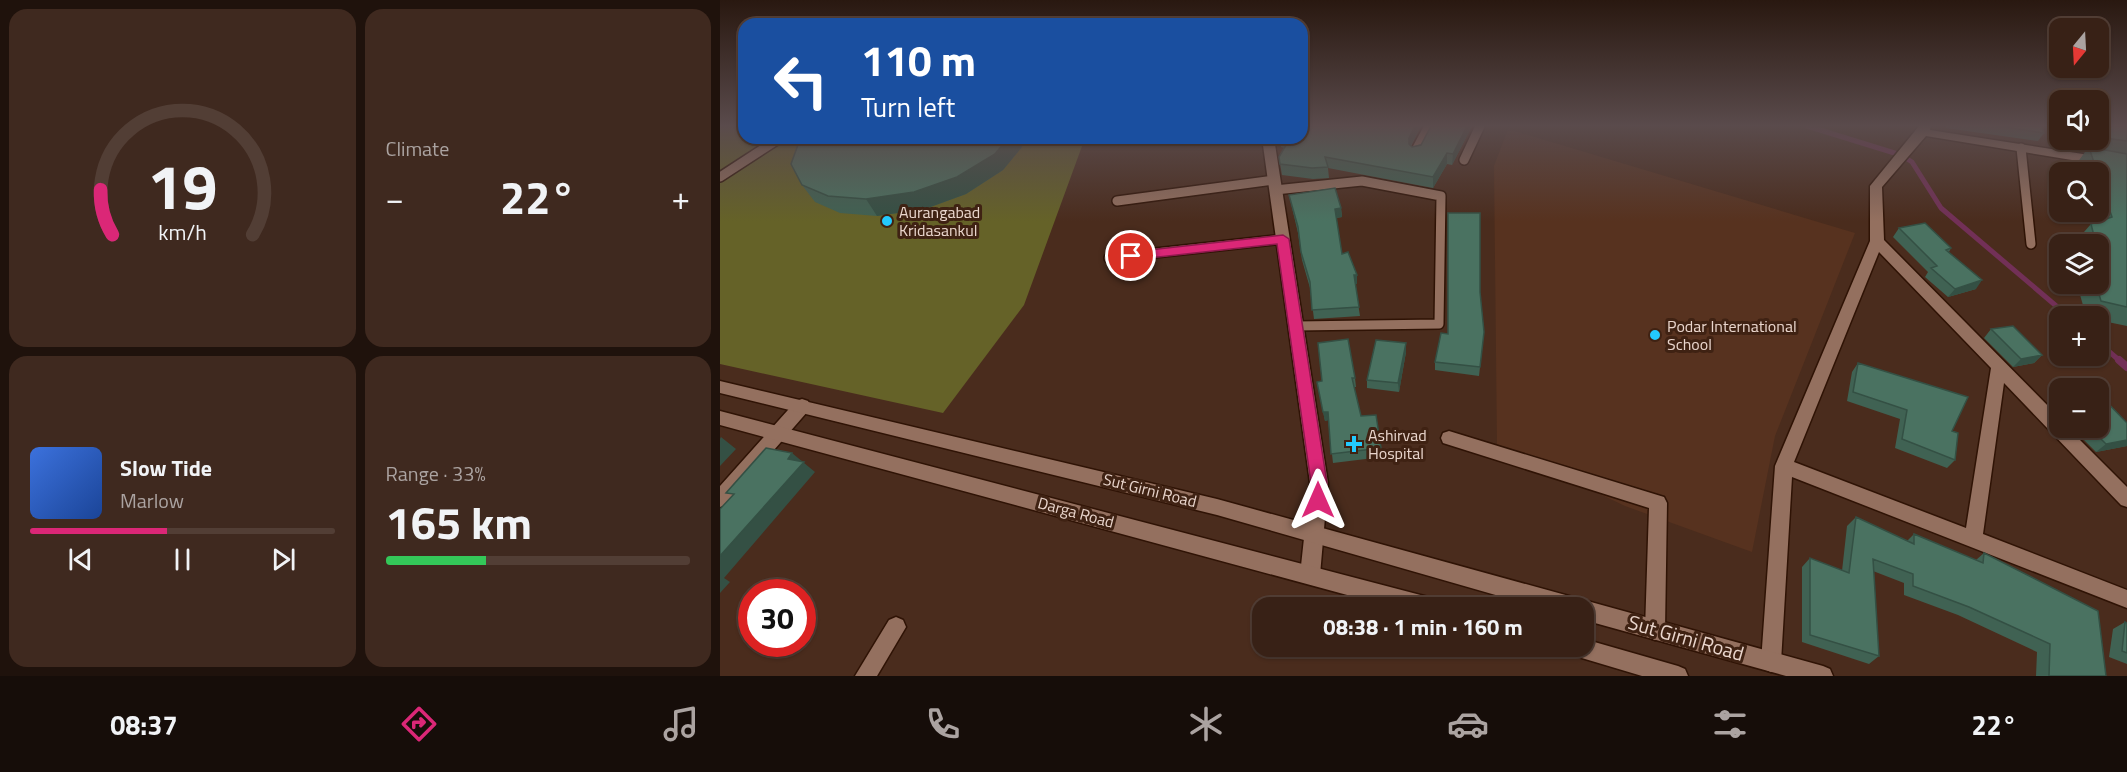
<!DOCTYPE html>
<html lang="en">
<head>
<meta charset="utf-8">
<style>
	body { margin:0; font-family:"Titillium Web",sans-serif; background:#3f291f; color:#f1f3f6; height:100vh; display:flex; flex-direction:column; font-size:22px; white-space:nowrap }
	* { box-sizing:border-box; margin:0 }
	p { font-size:20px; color:#aba3a1 }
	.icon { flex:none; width:33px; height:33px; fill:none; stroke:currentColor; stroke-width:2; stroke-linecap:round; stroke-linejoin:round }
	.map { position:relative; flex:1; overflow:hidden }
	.details { display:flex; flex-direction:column; gap:9px; padding:9px; background:#1f120c; width:720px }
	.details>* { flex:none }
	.guide { position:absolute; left:18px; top:18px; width:570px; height:126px; border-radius:18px; box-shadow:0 2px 4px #0004,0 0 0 2px #523e35; background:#1a4fa0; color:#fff; overflow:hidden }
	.needle { width:39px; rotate:198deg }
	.buttons { position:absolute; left:1329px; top:18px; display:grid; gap:12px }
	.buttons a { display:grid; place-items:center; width:60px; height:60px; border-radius:12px; background:#382116; box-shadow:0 2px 4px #0004,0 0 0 2px #523e35; font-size:30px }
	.speed { position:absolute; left:18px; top:579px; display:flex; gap:12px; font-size:30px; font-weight:700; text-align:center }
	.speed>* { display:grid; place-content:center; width:78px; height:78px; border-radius:50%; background:#382116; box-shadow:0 2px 4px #0004,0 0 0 2px #523e35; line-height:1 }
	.speed .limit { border:9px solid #d22; background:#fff; color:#111 }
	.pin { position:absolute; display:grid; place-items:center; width:51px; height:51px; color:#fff; margin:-26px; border:3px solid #fff; border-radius:50%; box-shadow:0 2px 6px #0007 }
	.me { position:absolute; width:66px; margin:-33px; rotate:0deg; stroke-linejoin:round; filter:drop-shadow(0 0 4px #0008) }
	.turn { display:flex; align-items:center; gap:21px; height:126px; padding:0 24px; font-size:27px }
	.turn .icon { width:78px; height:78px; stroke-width:2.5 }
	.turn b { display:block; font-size:42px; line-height:51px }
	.big { font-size:45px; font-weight:700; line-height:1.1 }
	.details .widget { flex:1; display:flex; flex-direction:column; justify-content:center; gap:9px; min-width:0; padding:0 21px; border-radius:18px; background:#3f291f }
	.details .dial { align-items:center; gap:0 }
	.dial svg { height:156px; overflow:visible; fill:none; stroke:#523e35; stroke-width:7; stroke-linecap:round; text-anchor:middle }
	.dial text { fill:#f1f3f6; stroke:none }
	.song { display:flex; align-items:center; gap:18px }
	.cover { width:72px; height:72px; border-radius:9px; background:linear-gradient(135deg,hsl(220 70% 55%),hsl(220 70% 35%)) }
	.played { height:6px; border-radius:3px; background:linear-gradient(90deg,#db2777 45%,#523e35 45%) }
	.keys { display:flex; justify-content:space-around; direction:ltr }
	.heat { display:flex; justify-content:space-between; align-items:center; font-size:33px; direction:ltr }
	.charge { height:9px; border-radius:4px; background:linear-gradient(90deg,#34c759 33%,#523e35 0) }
	.details .tiles { flex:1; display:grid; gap:9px; grid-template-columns:repeat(2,1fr) }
	.trip { position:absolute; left:532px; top:597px; width:342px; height:60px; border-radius:18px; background:#382116; box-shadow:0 2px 4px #0004,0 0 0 2px #523e35; font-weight:700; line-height:60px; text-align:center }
	.dock { display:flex; height:96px; justify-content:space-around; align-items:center; background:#160d09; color:#aba3a1 }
	.dock .icon { width:42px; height:42px }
	.dock .active { color:#db2777 }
	.dock b { font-size:27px; color:#f1f3f6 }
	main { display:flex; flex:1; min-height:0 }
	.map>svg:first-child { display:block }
	.built { fill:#57321f }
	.green { fill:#656228 }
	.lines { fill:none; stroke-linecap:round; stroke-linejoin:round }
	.stream-far1 { stroke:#723057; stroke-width:5 }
	.stream { stroke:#723057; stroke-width:8 }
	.service-casing { stroke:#2f1305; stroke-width:12 }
	.minor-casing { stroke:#2f1305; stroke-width:3 }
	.secondary-casing { stroke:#2f1305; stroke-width:3 }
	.service { stroke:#94705f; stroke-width:9 }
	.minor { fill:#94705f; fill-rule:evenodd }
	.secondary { fill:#94705f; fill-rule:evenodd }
	.wall { fill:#406253 }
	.shaded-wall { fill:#345044 }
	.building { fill:#4a7261; stroke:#345044; stroke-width:1.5 }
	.route { fill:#db2777; stroke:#8e194d; stroke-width:1.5 }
	.poi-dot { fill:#23c9fe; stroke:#3f2213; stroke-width:2 }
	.labels { text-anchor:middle; stroke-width:6; stroke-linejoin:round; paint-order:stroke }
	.poi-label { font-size:16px; fill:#ead6cd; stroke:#3f2213; text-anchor:start }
	.street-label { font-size:16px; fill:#ead6cd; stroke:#3f2213 }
	.near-street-label { font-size:20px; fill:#ead6cd; stroke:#3f2213 }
</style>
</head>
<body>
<main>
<section class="details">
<div class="tiles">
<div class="widget dial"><svg viewBox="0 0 100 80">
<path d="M14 69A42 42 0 1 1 86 69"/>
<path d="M14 69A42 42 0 0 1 8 46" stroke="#db2777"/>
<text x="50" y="56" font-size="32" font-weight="700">19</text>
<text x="50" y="72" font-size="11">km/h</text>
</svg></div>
<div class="widget"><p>Climate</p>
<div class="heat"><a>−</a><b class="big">22°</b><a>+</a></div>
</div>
<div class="widget">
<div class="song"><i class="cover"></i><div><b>Slow Tide</b><p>Marlow</p></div></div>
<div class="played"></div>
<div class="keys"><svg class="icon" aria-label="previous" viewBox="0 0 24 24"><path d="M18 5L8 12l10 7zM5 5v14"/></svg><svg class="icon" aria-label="pause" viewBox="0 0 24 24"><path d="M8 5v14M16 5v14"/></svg><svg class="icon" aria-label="next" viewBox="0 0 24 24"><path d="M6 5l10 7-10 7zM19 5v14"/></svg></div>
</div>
<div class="widget"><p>Range · 33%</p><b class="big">165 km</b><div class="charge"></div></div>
</div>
</section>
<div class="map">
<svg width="1407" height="676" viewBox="0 0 1407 676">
	<rect width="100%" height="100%" fill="#4a2c1d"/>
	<path class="built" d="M 788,129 L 1135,233 L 1055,436 L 1032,552 L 905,506 L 777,445 L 774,166 Z"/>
	<path class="green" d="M 0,126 L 24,126 L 24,138 L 365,138 L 304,305 L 223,413 L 0,364 Z"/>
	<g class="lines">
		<path class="stream-far1" d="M 1087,126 L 1181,155 L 1192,162 L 1221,208 L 1348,316
			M 1378,342 L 1400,361"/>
		<path class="stream" d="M 1399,360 L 1407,367"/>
		<defs>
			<path id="service" d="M 1301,148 L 1311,244
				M 695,152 L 709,126
				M 744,160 L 760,126
				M 0,177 L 60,138
				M 555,190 L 642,181 L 721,196 L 719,324 L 576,326
				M 397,201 L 554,180
				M 389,258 L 563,239"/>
			<path id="minor" d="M 1199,126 L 1211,126 L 1210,130 L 1407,161 L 1407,169 L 1206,136 L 1162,187 L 1164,240 L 1340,418 L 1340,428 L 1348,428 L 1407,487 L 1407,507 L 1401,505 L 1284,383 L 1263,534 L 1407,590 L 1407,608 L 1072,477 L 1061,662 L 1058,669 L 1051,672 L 1044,669 L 1041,662 L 1055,466 L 1150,241 L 1150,186 ZM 1159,252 L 1271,368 L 1246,528 L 1074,462 Z
				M 542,138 L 554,138 L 608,483 L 600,575 L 597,581 L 590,584 L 583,581 L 580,575 L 590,483 Z
				M 82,399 L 88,401 L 90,406 L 88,411 L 6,505 L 0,507 L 0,486 L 76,401 Z
				M 729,431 L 944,497 L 947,503 L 945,630 L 942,637 L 935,640 L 928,637 L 925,630 L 929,508 L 723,443 L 721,438 L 723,433 Z
				M 176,617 L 183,620 L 186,627 L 157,676 L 135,676 L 169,620 Z"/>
			<path id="secondary" d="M 0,381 L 497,499 L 1103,666 L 1110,669 L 1113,676 L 1066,676 L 864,620 L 864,608 L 821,608 L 497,515 L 0,393 Z
				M 0,411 L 712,598 L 719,601 L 722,608 L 675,608 L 0,425 Z
				M 864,639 L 958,666 L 965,669 L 968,676 L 922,676 L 845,653 L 842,646 L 864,646 Z"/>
		</defs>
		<use href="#service" class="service-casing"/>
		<use href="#minor" class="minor-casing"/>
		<use href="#secondary" class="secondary-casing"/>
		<use href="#service" class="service"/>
		<use href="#minor" class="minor"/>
		<use href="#secondary" class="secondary"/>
	</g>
	<path class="wall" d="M 582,126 L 701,126 L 691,146 L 692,147 L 752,126 L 732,165 L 727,164 L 713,188 L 608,168 L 609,178 L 593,179 L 562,175 L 559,157 L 564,148 L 561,147 L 560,138 L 582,138 Z
		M 1226,126 L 1321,126 L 1324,133 L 1318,141 L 1226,128 Z
		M 1378,126 L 1407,126 L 1407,326 L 1378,320 L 1378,316 L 1366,316 L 1357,284 L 1378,284 L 1378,244 L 1358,244 L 1357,240 L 1371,224 L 1375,223 L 1371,212 L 1378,212 L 1378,172 L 1360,172 L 1357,163 L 1365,152 L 1353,150 L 1350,140 L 1378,140 Z
		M 83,138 L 303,138 L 302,147 L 283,170 L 246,194 L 205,209 L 157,216 L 120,213 L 95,202 L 82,185 Z
		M 569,195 L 621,208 L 622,217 L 616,218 L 622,254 L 637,275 L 637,284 L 635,284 L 640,316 L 594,319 L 590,288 L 582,260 L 578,233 Z
		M 1179,228 L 1231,248 L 1229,252 L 1256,289 L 1228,297 L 1205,277 L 1208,272 L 1173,237 Z
		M 760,292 L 764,332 L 759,376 L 715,370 L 715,362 L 728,334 Z
		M 1271,329 L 1322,355 L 1314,363 L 1293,367 L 1264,338 Z
		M 686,352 L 679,392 L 647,388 L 647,380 Z
		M 1138,363 L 1232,431 L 1235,460 L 1227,468 L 1175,448 L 1180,419 L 1127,401 L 1132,372 Z
		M 635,378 L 636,387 L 634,387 L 641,416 L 661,448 L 662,457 L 613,463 L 608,420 L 605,421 L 597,382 Z
		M 1407,423 L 1407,446 L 1376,452 L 1352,428 L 1378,428 Z
		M 1136,517 L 1187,541 L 1194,534 L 1256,560 L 1264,553 L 1386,676 L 1316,676 L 1317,652 L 1238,615 L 1184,595 L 1184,583 L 1153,571 L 1159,656 L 1149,664 L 1082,642 L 1082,567 L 1090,558 L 1122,571 L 1127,526 Z
		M 1405,622 L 1407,623 L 1407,664 L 1389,657 L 1393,629 Z"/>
	<path class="shaded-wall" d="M 695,126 L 701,126 L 689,149 L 689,138 Z
		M 747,126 L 752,126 L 732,165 L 733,154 Z
		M 288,138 L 303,138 L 302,147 L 283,170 L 246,194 L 205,209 L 157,216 L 146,199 Z
		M 727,153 L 727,164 L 713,188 L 713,177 Z
		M 621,208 L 622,217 L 616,218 L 615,209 Z
		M 634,275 L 637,275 L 637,284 L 635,284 Z
		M 1262,280 L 1256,289 L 1228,297 L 1235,289 Z
		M 686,343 L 686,352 L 679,392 L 678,383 Z
		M 1322,355 L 1314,363 L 1293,367 L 1301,359 Z
		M 603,412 L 608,412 L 609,420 L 605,421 Z
		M 1,437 L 16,449 L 0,466 L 0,439 Z
		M 1407,440 L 1407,446 L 1376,452 L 1386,444 Z
		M 72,453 L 95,472 L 4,578 L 10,582 L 0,593 L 0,556 L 68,459 Z"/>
	<path class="building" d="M 582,126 L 695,126 L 689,138 L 689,144 L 692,147 L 701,145 L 711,126 L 747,126 L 733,154 L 727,153 L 713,177 L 605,157 L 608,167 L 592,168 L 560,164 L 559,157 L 569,140 L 564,138 L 582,138 Z
		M 1277,126 L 1321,126 L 1324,133 Z
		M 1378,126 L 1407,126 L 1407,141 L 1378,137 Z
		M 83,138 L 288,138 L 275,154 L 237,177 L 194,192 L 146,199 L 108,196 L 82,185 L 71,164 L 79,142 Z
		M 1369,147 L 1407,154 L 1407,307 L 1381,301 L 1376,284 L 1378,284 L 1378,244 L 1376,244 L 1371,224 L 1392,217 L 1378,177 L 1378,172 L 1377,172 Z
		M 615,188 L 621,208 L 615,209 L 622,254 L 628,252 L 637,275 L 634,275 L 639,307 L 592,310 L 590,282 L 581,252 L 578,227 L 569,195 Z
		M 728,213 L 760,213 L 760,292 L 764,332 L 760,367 L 715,362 L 721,333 L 728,334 Z
		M 1205,223 L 1231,248 L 1226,250 L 1262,280 L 1235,289 L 1211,268 L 1217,266 L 1179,228 Z
		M 1293,326 L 1322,355 L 1301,359 L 1271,329 Z
		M 628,339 L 635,378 L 632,378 L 641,416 L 656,415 L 661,448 L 611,454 L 608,412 L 603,412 L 597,382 L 602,381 L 598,343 Z
		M 656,340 L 686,343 L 678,383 L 647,380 Z
		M 1138,363 L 1248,397 L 1232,431 L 1238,433 L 1235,460 L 1182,439 L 1187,410 L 1133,392 Z
		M 1381,396 L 1407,423 L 1407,440 L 1386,444 L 1370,428 L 1378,428 L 1378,397 Z
		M 46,448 L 72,453 L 68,459 L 84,462 L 0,556 L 0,509 L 14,494 L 6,493 Z
		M 1136,517 L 1194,544 L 1194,534 L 1263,563 L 1264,553 L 1378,611 L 1386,676 L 1329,676 L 1330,644 L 1249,607 L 1193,586 L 1193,574 L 1153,559 L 1159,656 L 1090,635 L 1090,558 L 1129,573 Z
		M 1405,622 L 1407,623 L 1407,653 L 1402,651 Z"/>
	<linearGradient id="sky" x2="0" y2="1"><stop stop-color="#291810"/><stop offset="0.57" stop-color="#5a4b4c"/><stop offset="1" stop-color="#5a4b4c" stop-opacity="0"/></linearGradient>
	<rect width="1407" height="221" fill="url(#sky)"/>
	<path class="route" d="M 563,235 L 569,239 L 607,483 L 603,505 L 598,507 L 592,505 L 590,500 L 591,483 L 557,244 L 411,260 L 405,256 L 411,252 Z"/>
	<g class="poi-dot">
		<circle cx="167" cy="221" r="6"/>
		<circle cx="935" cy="335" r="6"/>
		<path d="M631 435h6v6h6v6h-6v6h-6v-6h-6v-6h6z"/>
	</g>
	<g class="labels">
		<g class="poi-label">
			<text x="179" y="218">Aurangabad<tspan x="179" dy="18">Kridasankul</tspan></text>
			<text x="947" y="332">Podar International<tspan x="947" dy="18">School</tspan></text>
			<text x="648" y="441">Ashirvad<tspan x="648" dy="18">Hospital</tspan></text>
		</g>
		<g class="street-label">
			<text transform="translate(430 490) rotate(14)" y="6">Sut Girni Road</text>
			<text transform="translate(356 512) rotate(15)" y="6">Darga Road</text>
		</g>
		<g class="near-street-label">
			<text transform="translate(966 638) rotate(16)" y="7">Sut Girni Road</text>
		</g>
	</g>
</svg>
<div class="buttons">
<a><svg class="needle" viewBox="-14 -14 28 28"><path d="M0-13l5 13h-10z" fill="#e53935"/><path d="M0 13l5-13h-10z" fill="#aba3a1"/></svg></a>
<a><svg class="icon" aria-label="sound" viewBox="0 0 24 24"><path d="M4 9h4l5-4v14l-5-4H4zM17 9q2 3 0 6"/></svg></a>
<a><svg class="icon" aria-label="search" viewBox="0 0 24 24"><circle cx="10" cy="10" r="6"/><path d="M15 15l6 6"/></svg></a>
<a><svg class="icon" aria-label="layers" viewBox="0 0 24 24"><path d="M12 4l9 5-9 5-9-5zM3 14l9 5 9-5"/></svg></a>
<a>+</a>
<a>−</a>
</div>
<div class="speed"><div class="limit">30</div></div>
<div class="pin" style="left:411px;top:256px;background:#d93025"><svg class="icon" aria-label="arrive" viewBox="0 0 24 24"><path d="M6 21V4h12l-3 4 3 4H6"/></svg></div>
<svg class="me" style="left:598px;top:500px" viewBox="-20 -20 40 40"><path d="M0-17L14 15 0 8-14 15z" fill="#db2777" stroke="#fff" stroke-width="4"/></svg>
<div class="trip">08:38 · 1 min · 160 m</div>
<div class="guide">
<div class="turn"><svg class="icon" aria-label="left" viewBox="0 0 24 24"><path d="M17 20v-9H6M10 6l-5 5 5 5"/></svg><div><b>110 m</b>Turn left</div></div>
</div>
</div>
</main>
<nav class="dock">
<b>08:37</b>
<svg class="icon active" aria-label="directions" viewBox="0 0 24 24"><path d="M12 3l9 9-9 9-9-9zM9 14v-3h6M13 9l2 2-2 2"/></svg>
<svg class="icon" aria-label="music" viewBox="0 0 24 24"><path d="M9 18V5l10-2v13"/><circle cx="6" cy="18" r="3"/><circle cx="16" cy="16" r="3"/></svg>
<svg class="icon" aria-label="phone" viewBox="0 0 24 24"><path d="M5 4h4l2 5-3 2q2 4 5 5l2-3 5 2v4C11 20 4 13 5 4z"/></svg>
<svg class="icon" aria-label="climate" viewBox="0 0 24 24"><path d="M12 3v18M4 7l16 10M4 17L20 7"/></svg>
<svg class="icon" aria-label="car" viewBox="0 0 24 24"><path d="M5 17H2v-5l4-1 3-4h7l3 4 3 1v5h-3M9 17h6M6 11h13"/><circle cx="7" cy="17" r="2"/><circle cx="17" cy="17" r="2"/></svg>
<svg class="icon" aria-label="filters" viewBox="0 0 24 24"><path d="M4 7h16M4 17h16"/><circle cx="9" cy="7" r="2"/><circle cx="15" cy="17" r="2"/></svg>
<b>22°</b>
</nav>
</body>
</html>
